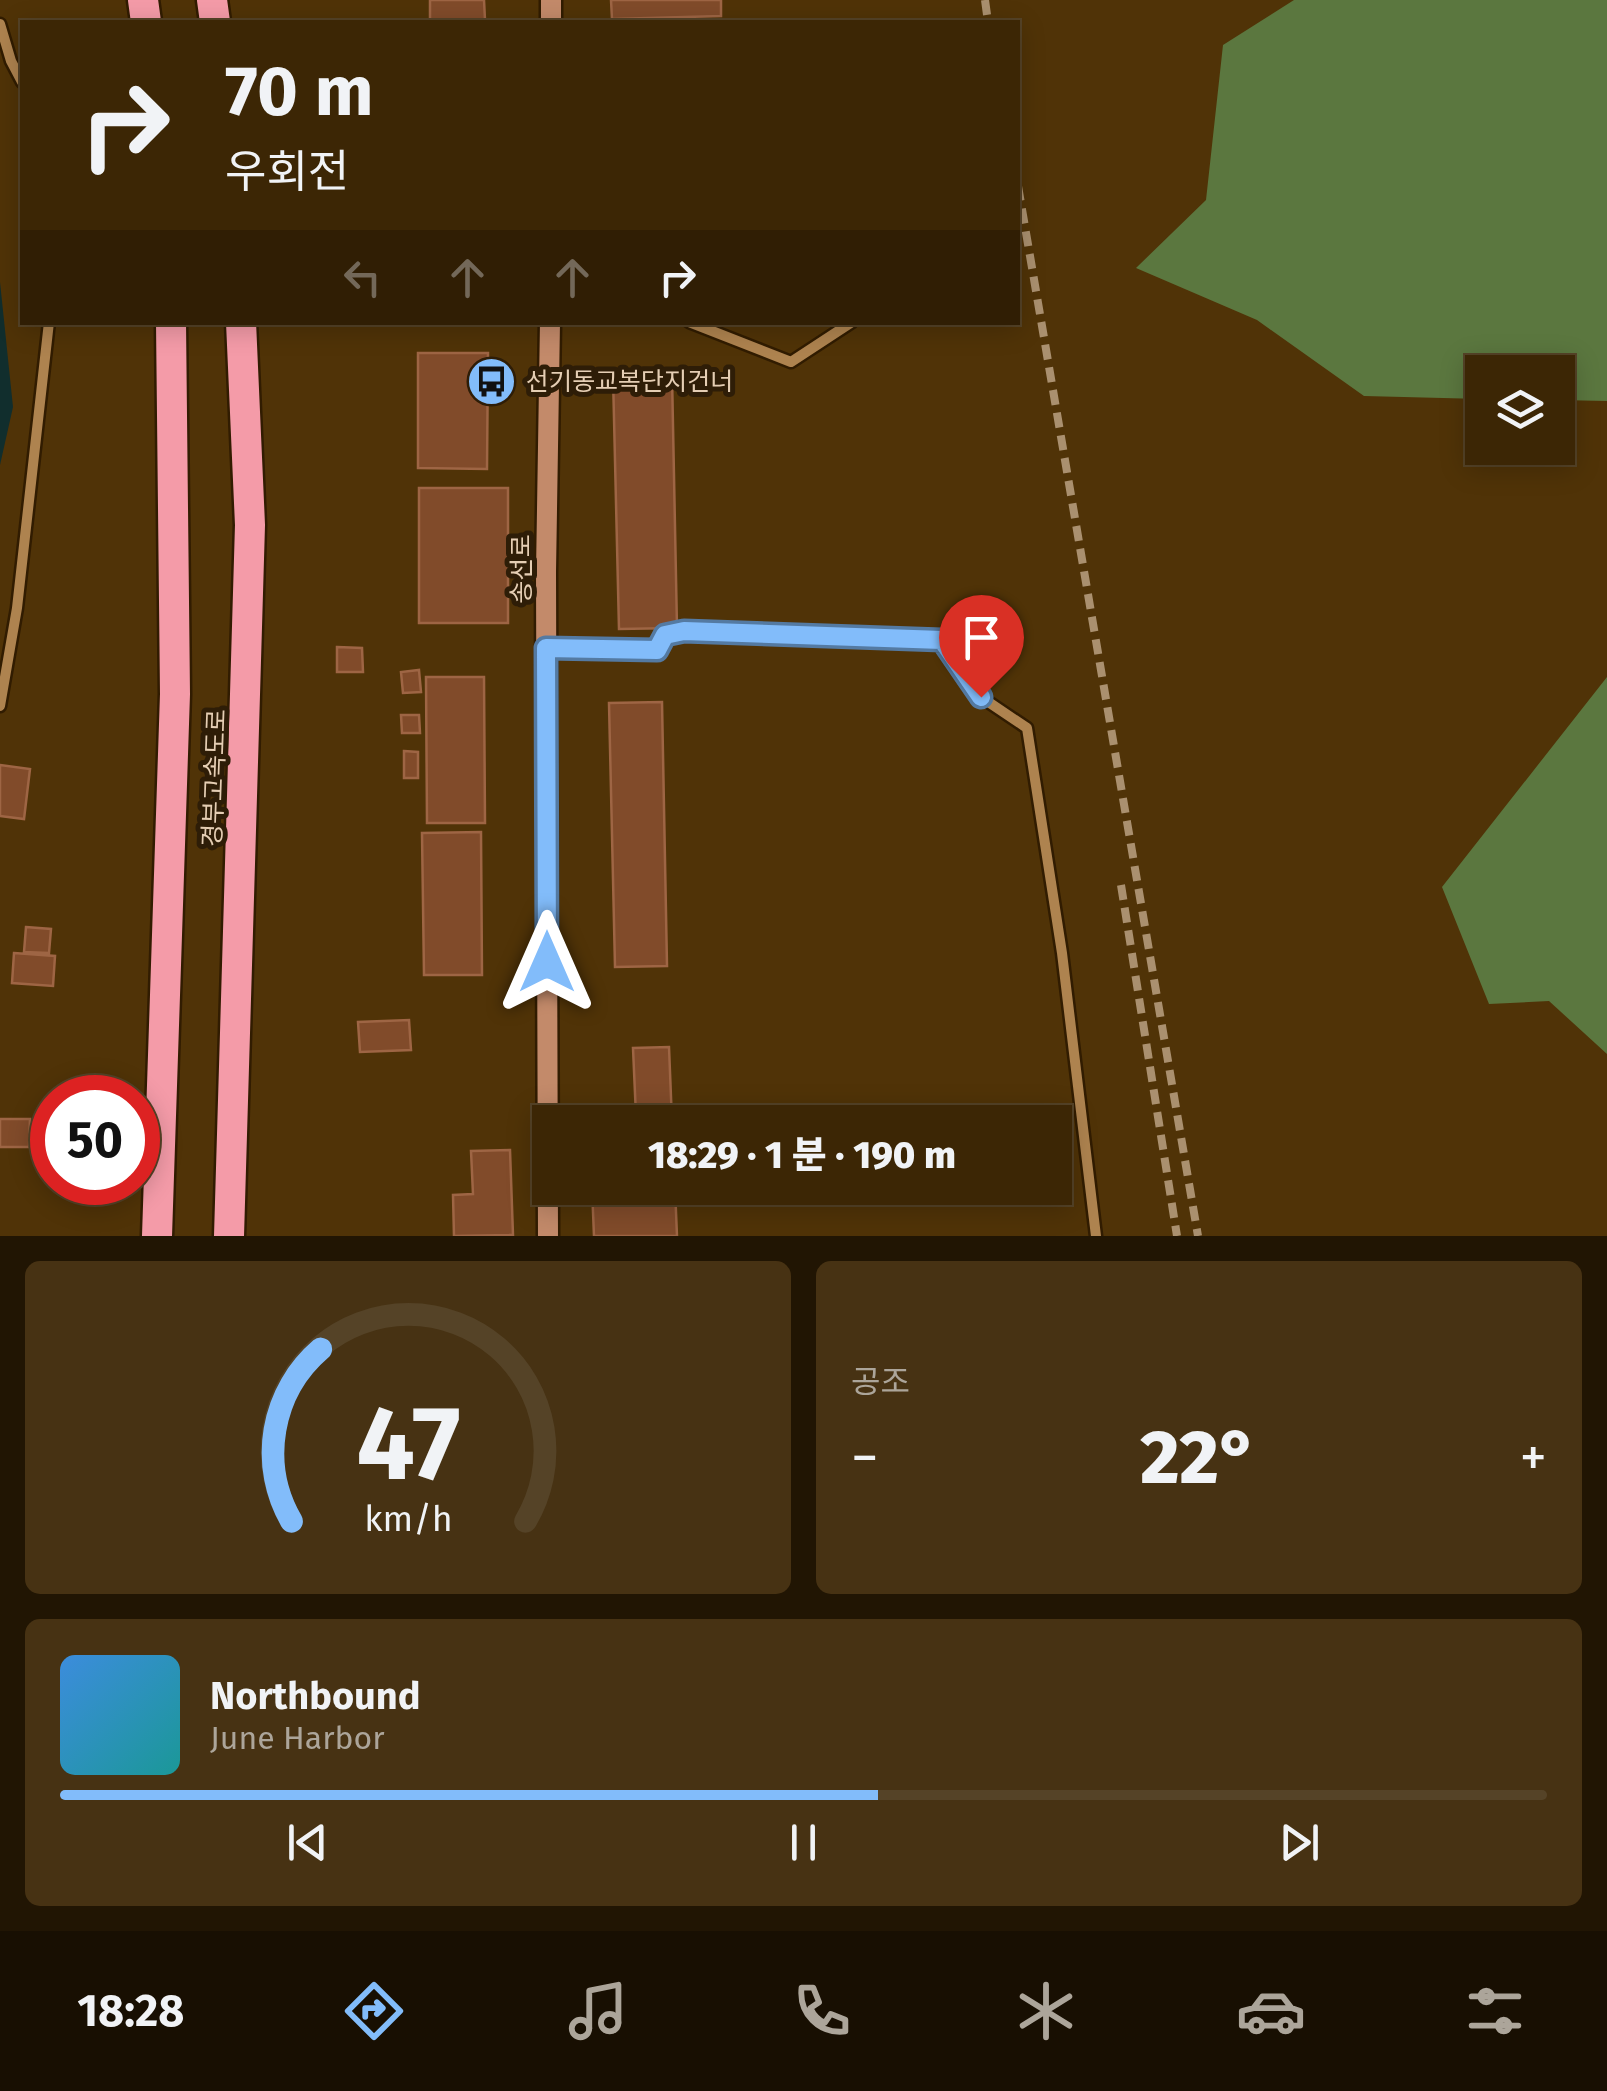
<!DOCTYPE html>
<html lang="ko">
<head>
<meta charset="utf-8">
<style>
	body { margin:0; font-family:"Fira Sans","Noto Sans KR",sans-serif; background:#473213; color:#f1f3f6; height:100vh; display:flex; flex-direction:column; font-size:38px; white-space:nowrap }
	* { box-sizing:border-box; margin:0 }
	p { font-size:32px; color:#aca59a }
	.icon { flex:none; width:55px; height:55px; fill:none; stroke:currentColor; stroke-width:2; stroke-linecap:round; stroke-linejoin:round }
	.map { position:relative; height:1236px; overflow:hidden }
	.panel { display:flex; flex-direction:column; gap:25px; padding:25px; background:#211503; flex:1 }
	.panel>* { flex:none }
	.hud { position:absolute; left:20px; top:20px; width:1000px; height:305px; border-radius:0px; box-shadow:0 5px 25px #0003,0 0 0 2px #554327; background:#3c2605; color:#f1f3f6; overflow:hidden }
	.fabs { position:absolute; left:1465px; top:355px; display:grid; gap:20px }
	.fabs a { display:grid; place-items:center; width:110px; height:110px; border-radius:0px; background:#3c2605; box-shadow:0 5px 25px #0003,0 0 0 2px #554327; font-size:50px }
	.speed { position:absolute; left:30px; top:1075px; display:flex; gap:20px; font-size:50px; font-weight:700; text-align:center }
	.speed>* { display:grid; place-content:center; width:130px; height:130px; border-radius:50%; background:#3c2605; box-shadow:0 5px 25px #0003,0 0 0 2px #554327; line-height:1 }
	.speed .limit { border:15px solid #d22; background:#fff; color:#111 }
	.pin { position:absolute; display:grid; place-items:center; width:85px; height:85px; color:#fff; margin:-102px -42px; border-radius:50% 50% 50% 0; rotate:-45deg; box-shadow:0 0 10px #0007 }
	.pin .icon { rotate:45deg }
	.me { position:absolute; width:110px; margin:-55px; rotate:0deg; stroke-linejoin:round; filter:drop-shadow(0 0 8px #0008) }
	.turn { display:flex; align-items:center; gap:35px; height:210px; padding:0 40px; font-size:45px }
	.turn .icon { width:130px; height:130px; stroke-width:2.5 }
	.turn b { display:block; font-size:70px; line-height:85px }
	.lanes { display:flex; align-items:center; height:95px; padding:0 40px; background:#0003; justify-content:center; gap:50px; direction:ltr }
	.lanes .off { opacity:.35 }
	.big { font-size:75px; font-weight:800; line-height:1.1 }
	.panel .card { flex:1; display:flex; flex-direction:column; justify-content:center; gap:15px; min-width:0; padding:0 35px; border-radius:15px; background:#473213 }
	.panel .dial { align-items:center; gap:0 }
	.dial svg { height:260px; overflow:visible; fill:none; stroke:#554327; stroke-width:7; stroke-linecap:round; text-anchor:middle }
	.dial text { fill:#f1f3f6; stroke:none }
	.song { display:flex; align-items:center; gap:30px }
	.cover { width:120px; height:120px; border-radius:15px; background:linear-gradient(135deg,hsl(210 70% 55%),hsl(180 70% 35%)) }
	.played { height:10px; border-radius:5px; background:linear-gradient(90deg,#82bcfa 55%,#554327 55%) }
	.keys { display:flex; justify-content:space-around; direction:ltr }
	.heat { display:flex; justify-content:space-between; align-items:center; font-size:55px; direction:ltr }
	.panel .tiles { flex:1; display:grid; gap:25px; grid-template-columns:1fr 1fr }
	.card:last-child { grid-column:span 2 }
	.trip { position:absolute; left:532px; top:1105px; width:540px; height:100px; border-radius:0px; background:#3c2605; box-shadow:0 5px 25px #0003,0 0 0 2px #554327; font-weight:800; line-height:100px; text-align:center }
	.tab-bar { display:flex; height:160px; justify-content:space-around; align-items:center; background:#180f02; color:#aca59a }
	.tab-bar .icon { width:70px; height:70px }
	.tab-bar .current { color:#82bcfa }
	.tab-bar b { font-size:45px; color:#f1f3f6 }
	.map>svg:first-child { display:block }
	.forest { fill:#5b773f }
	.water { fill:#112e2d }
	.building { fill:#814b2a; stroke:#9e6544; stroke-width:2.5 }
	.lines { fill:none; stroke-linecap:round; stroke-linejoin:round }
	.minor-casing { stroke:#311c01; stroke-width:15 }
	.secondary-casing { stroke:#311c01; stroke-width:25 }
	.motorway-casing { stroke:#311c01; stroke-width:35 }
	.minor { stroke:#ae834f; stroke-width:10 }
	.secondary { stroke:#c38a6a; stroke-width:20 }
	.motorway { stroke:#f49ba8; stroke-width:30 }
	.rail { stroke:#aa906f; stroke-width:8; stroke-dasharray:15 8; stroke-linecap:butt }
	.route-casing { stroke:#547aa2; stroke-width:25 }
	.route { stroke:#82bcfa; stroke-width:18 }
	.labels { text-anchor:middle; stroke-width:10; stroke-linejoin:round; paint-order:stroke }
	.poi-label { font-size:25px; fill:#e5ceb4; stroke:#2e1d07; text-anchor:start }
	.street-label { font-size:25px; fill:#e5ceb4; stroke:#2e1d07 }
</style>
</head>
<body>
<div class="map">
<svg width="1607" height="1236" viewBox="0 0 1607 1236">
	<rect width="100%" height="100%" fill="#503307"/>
	<path class="forest" d="M 1294,0 L 1607,0 L 1607,401 L 1558,400 L 1558,372 L 1482,372 L 1482,399 L 1364,396 L 1257,320 L 1136,268 L 1206,200 L 1223,45 Z
		M 1607,677 L 1607,1054 L 1549,1001 L 1489,1004 L 1442,887 Z"/>
	<path class="water" d="M 0,282 L 13,407 L 0,465 Z"/>
	<path class="building" d="M 430,0 L 484,0 L 485,20 L 430,20 Z
		M 611,0 L 721,0 L 721,16 L 612,19 Z
		M 418,353 L 488,353 L 487,469 L 418,468 Z
		M 672,375 L 677,628 L 619,629 L 613,376 Z
		M 419,488 L 508,488 L 508,623 L 419,623 Z
		M 337,647 L 362,648 L 363,672 L 337,672 Z
		M 419,670 L 421,692 L 403,693 L 401,672 Z
		M 426,677 L 484,677 L 485,823 L 427,823 Z
		M 662,702 L 667,966 L 615,967 L 609,703 Z
		M 401,715 L 419,715 L 420,733 L 402,733 Z
		M 404,751 L 418,752 L 418,778 L 404,778 Z
		M 0,765 L 30,769 L 24,819 L 0,816 Z
		M 481,832 L 482,975 L 424,975 L 422,833 Z
		M 26,927 L 51,929 L 49,953 L 24,952 Z
		M 14,953 L 55,956 L 53,986 L 12,983 Z
		M 409,1020 L 411,1050 L 360,1052 L 358,1022 Z
		M 669,1047 L 672,1122 L 589,1122 L 589,1118 L 636,1116 L 633,1048 Z
		M 0,1119 L 30,1119 L 29,1147 L 0,1147 Z
		M 510,1150 L 513,1235 L 454,1236 L 453,1195 L 473,1194 L 471,1151 Z
		M 592,1188 L 675,1188 L 677,1236 L 594,1236 Z"/>
	<g class="lines">
		<defs>
			<path id="minor" d="M 0,24 L 11,61 L 22,82
				M 689,322 L 791,362 L 852,322
				M 547,648 L 657,650 L 665,635 L 684,631 L 942,640 L 981,697 L 1027,728 L 1062,953 L 1096,1236
				M 0,706 L 17,608 L 49,322"/>
			<path id="secondary" d="M 551,22 L 551,0
				M 548,1236 L 546,572 L 550,322"/>
			<path id="motorway" d="M 143,0 L 146,22
				M 212,0 L 215,22
				M 157,1236 L 175,694 L 171,322
				M 229,1236 L 250,525 L 241,322"/>
		</defs>
		<use href="#minor" class="minor-casing"/>
		<use href="#secondary" class="secondary-casing"/>
		<use href="#motorway" class="motorway-casing"/>
		<use href="#minor" class="minor"/>
		<use href="#secondary" class="secondary"/>
		<use href="#motorway" class="motorway"/>
		<path class="rail" d="M 985,0 L 988,22
			M 1018,186 L 1198,1236
			M 1121,885 L 1177,1236"/>
	</g>
	<g class="lines">
		<defs>
			<path id="route" d="M 547,962 L 546,648 L 657,650 L 665,635 L 684,631 L 942,640 L 981,697"/>
		</defs>
		<use href="#route" class="route-casing"/>
		<use href="#route" class="route"/>
	</g>
	<defs>
		<symbol id="bus-disc" viewBox="-11 -11 22 22"><circle r="9.5" fill="#82bcfa" stroke="#2e1d07"/><path d="M-5-6H5V4H4V6H2V4H-2V6H-4V4H-5ZM-3.5-4V0h7V-4ZM-3.5 1.2v1.5H-2V1.2ZM2 1.2v1.5H3.5V1.2Z" fill="#111"/></symbol>
	</defs>
	<g fill-rule="evenodd">
		<use href="#bus-disc" x="464" y="354" width="55" height="55"/>
	</g>
	<g class="labels">
		<g class="poi-label">
			<text x="526" y="390">선기동교복단지건너</text>
		</g>
		<g class="street-label">
			<text transform="translate(521 569) rotate(-90)" y="9">송선로</text>
			<text transform="translate(214 778) rotate(-88)" y="9">경부고속도로</text>
		</g>
	</g>
</svg>
<div class="fabs">
<a><svg class="icon" aria-label="layers" viewBox="0 0 24 24"><path d="M12 4l9 5-9 5-9-5zM3 14l9 5 9-5"/></svg></a>
</div>
<div class="speed"><div class="limit">50</div></div>
<div class="pin" style="left:981px;top:697px;background:#d93025"><svg class="icon" aria-label="arrive" viewBox="0 0 24 24"><path d="M6 21V4h12l-3 4 3 4H6"/></svg></div>
<svg class="me" style="left:547px;top:962px" viewBox="-20 -20 40 40"><path d="M0-17L14 15 0 8-14 15z" fill="#82bcfa" stroke="#fff" stroke-width="4"/></svg>
<div class="trip">18:29 · 1 분 · 190 m</div>
<div class="hud">
<div class="turn"><svg class="icon" aria-label="right" viewBox="0 0 24 24"><path d="M7 20v-9h11M14 6l5 5-5 5"/></svg><div><b>70 m</b>우회전</div></div>
<div class="lanes"><svg class="icon off" aria-label="left" viewBox="0 0 24 24"><path d="M17 20v-9H6M10 6l-5 5 5 5"/></svg><svg class="icon off" aria-label="ahead" viewBox="0 0 24 24"><path d="M12 20V5M6 11l6-6 6 6"/></svg><svg class="icon off" aria-label="ahead" viewBox="0 0 24 24"><path d="M12 20V5M6 11l6-6 6 6"/></svg><svg class="icon" aria-label="right" viewBox="0 0 24 24"><path d="M7 20v-9h11M14 6l5 5-5 5"/></svg></div>
</div>
</div>
<section class="panel">
<div class="tiles">
<div class="card dial"><svg viewBox="0 0 100 80">
<path d="M14 69A42 42 0 1 1 86 69"/>
<path d="M14 69A42 42 0 0 1 23 16" stroke="#82bcfa"/>
<text x="50" y="56" font-size="32" font-weight="700">47</text>
<text x="50" y="72" font-size="11">km/h</text>
</svg></div>
<div class="card"><p>공조</p>
<div class="heat"><a>−</a><b class="big">22°</b><a>+</a></div>
</div>
<div class="card">
<div class="song"><i class="cover"></i><div><b>Northbound</b><p>June Harbor</p></div></div>
<div class="played"></div>
<div class="keys"><svg class="icon" aria-label="previous" viewBox="0 0 24 24"><path d="M18 5L8 12l10 7zM5 5v14"/></svg><svg class="icon" aria-label="pause" viewBox="0 0 24 24"><path d="M8 5v14M16 5v14"/></svg><svg class="icon" aria-label="next" viewBox="0 0 24 24"><path d="M6 5l10 7-10 7zM19 5v14"/></svg></div>
</div>
</div>
</section>
<nav class="tab-bar">
<b>18:28</b>
<svg class="icon current" aria-label="directions" viewBox="0 0 24 24"><path d="M12 3l9 9-9 9-9-9zM9 14v-3h6M13 9l2 2-2 2"/></svg>
<svg class="icon" aria-label="music" viewBox="0 0 24 24"><path d="M9 18V5l10-2v13"/><circle cx="6" cy="18" r="3"/><circle cx="16" cy="16" r="3"/></svg>
<svg class="icon" aria-label="phone" viewBox="0 0 24 24"><path d="M5 4h4l2 5-3 2q2 4 5 5l2-3 5 2v4C11 20 4 13 5 4z"/></svg>
<svg class="icon" aria-label="climate" viewBox="0 0 24 24"><path d="M12 3v18M4 7l16 10M4 17L20 7"/></svg>
<svg class="icon" aria-label="car" viewBox="0 0 24 24"><path d="M5 17H2v-5l4-1 3-4h7l3 4 3 1v5h-3M9 17h6M6 11h13"/><circle cx="7" cy="17" r="2"/><circle cx="17" cy="17" r="2"/></svg>
<svg class="icon" aria-label="filters" viewBox="0 0 24 24"><path d="M4 7h16M4 17h16"/><circle cx="9" cy="7" r="2"/><circle cx="15" cy="17" r="2"/></svg>
</nav>
</body>
</html>
